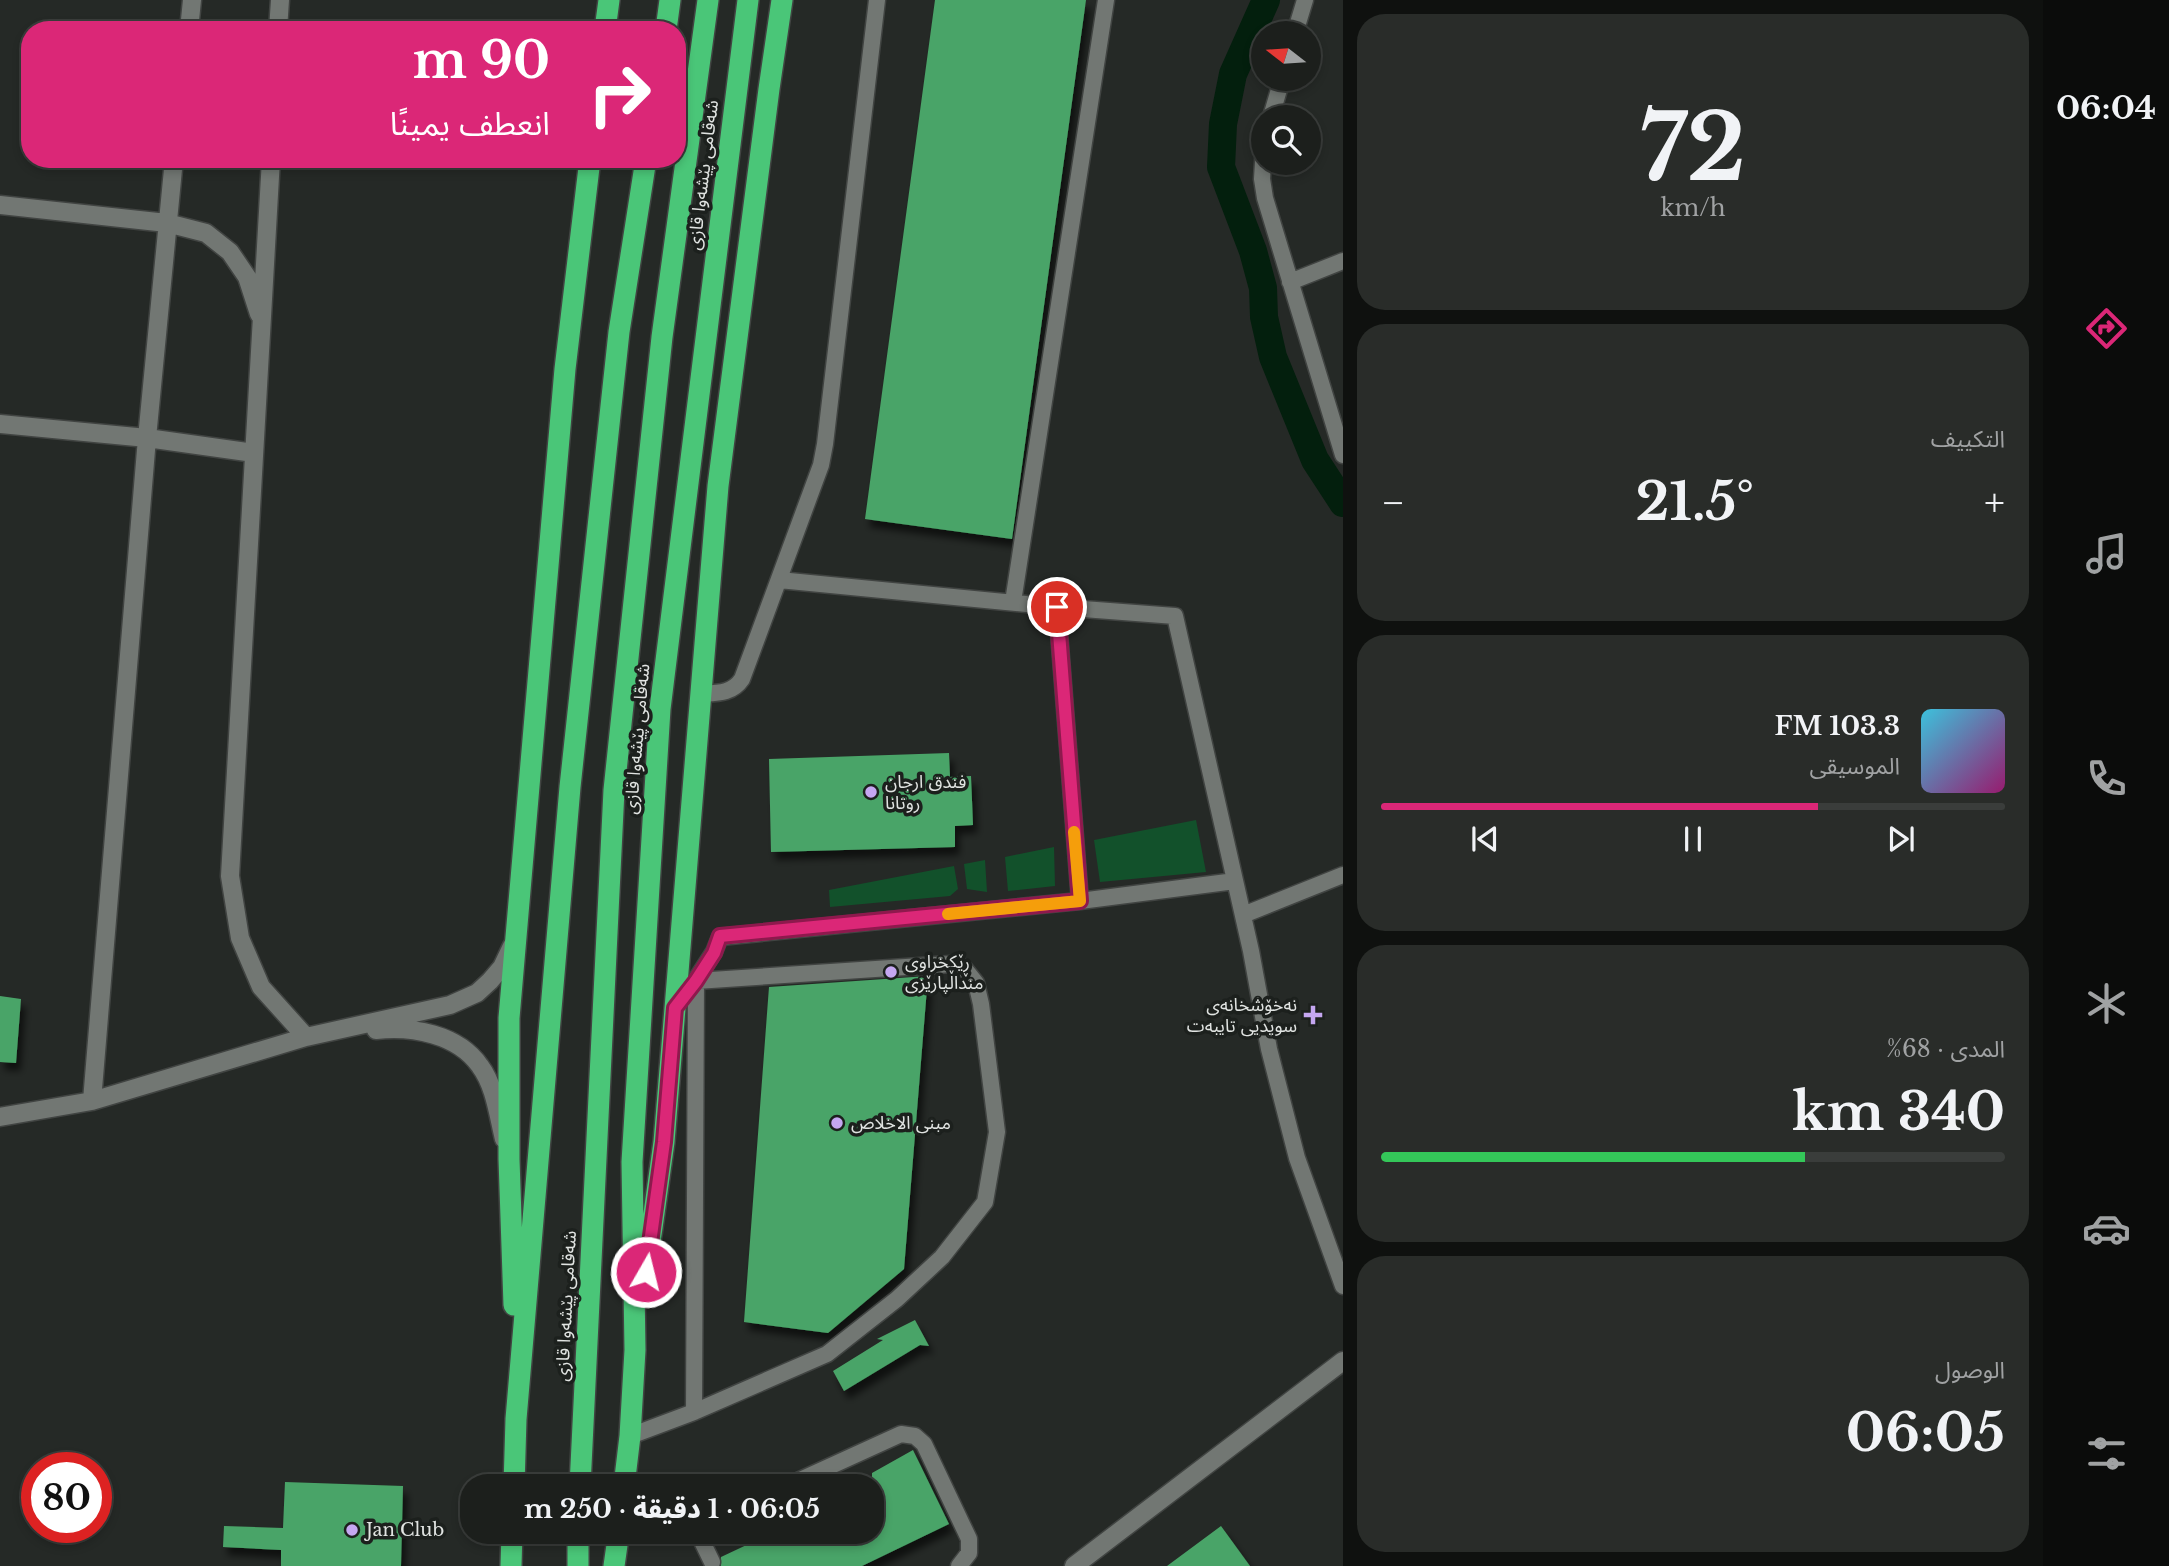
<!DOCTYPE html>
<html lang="ar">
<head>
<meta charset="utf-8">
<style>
	body { margin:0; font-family:"Libre Baskerville","Noto Sans Arabic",serif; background:#292c29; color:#f1f3f6; direction:rtl; height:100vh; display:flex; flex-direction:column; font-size:26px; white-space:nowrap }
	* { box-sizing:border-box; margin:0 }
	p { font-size:23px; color:#a0a2a3 }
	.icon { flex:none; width:38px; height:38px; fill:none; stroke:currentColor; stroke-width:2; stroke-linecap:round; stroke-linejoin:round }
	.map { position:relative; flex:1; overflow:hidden; direction:ltr }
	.side { display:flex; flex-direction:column; gap:14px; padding:14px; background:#0f110f; width:700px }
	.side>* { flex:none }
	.guide { position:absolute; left:21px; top:21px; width:665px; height:147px; border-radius:28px; box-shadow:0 4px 10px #0003,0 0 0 2px #3a3d3b; direction:rtl; background:#db2777; color:#fff; overflow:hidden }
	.needle { width:46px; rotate:287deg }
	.controls { position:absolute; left:1251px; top:21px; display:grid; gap:14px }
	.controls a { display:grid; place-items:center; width:70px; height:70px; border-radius:50%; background:#1c1f1c; box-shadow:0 4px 10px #0003,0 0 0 2px #3a3d3b; font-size:35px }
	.speed { position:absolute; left:21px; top:1452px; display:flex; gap:14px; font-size:35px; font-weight:700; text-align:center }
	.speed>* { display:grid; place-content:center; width:91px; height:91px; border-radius:50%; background:#1c1f1c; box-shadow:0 4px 10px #0003,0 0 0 2px #3a3d3b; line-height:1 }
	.speed .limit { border:10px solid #d22; background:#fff; color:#111 }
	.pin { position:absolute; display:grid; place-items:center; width:60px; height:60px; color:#fff; margin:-30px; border:4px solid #fff; border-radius:50%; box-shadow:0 2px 7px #0007 }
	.me { position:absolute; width:77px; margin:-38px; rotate:8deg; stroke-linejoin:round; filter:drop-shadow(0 0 5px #0008) }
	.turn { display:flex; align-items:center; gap:24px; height:147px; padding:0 21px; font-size:32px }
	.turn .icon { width:91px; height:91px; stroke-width:2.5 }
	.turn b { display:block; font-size:49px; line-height:60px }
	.big { font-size:52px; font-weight:800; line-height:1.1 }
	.side .card { flex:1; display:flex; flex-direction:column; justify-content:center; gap:10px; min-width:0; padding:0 24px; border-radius:28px; background:#292c29 }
	.side .dial { align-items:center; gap:0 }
	.dial b { font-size:91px; line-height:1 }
	.song { display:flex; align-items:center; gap:21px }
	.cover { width:84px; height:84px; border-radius:10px; background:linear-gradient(135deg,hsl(190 70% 55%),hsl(320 70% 35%)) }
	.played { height:7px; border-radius:4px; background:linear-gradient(90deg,#db2777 70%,#3a3d3b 70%) }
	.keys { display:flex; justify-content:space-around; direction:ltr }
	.heat { display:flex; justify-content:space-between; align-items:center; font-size:38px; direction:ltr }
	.charge { height:10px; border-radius:5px; background:linear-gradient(90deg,#34c759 68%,#3a3d3b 0) }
	.trip { position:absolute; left:460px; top:1474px; width:424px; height:70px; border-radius:28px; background:#1c1f1c; box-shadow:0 4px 10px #0003,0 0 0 2px #3a3d3b; font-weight:800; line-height:70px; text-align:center; direction:rtl }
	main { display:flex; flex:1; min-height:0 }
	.tabs { display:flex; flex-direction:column; width:126px; justify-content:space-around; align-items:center; background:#0b0c0b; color:#a0a2a3 }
	.tabs .icon { width:49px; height:49px }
	.tabs .active { color:#db2777 }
	.tabs b { font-size:32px; color:#f1f3f6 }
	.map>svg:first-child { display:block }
	.green { fill:#12512b }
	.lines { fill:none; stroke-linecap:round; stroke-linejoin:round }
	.canal { stroke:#031f0d; stroke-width:28 }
	.building { fill:#4aa468; filter:url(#shadow) }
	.lane-casing { stroke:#414442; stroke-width:19 }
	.street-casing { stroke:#414442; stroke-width:21 }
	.highway-casing { stroke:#414442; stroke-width:24 }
	.lane { stroke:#727773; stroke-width:16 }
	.street { stroke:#727773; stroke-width:18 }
	.highway { stroke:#4ac678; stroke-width:21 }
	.route-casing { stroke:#8e194d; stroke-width:18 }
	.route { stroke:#db2777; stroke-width:12 }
	.slow { stroke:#f59e0b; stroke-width:12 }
	.poi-dot { fill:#c5a7f1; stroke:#1c201d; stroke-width:2.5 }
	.labels { text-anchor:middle; stroke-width:7; stroke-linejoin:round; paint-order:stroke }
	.street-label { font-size:18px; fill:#e1e4e2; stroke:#1c201d }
	.poi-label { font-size:18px; fill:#e1e4e2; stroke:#1c201d; text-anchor:start }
</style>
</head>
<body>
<main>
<nav class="tabs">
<b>06:04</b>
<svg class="icon active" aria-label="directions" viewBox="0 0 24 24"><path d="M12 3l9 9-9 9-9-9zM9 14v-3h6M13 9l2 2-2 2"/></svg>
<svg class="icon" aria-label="music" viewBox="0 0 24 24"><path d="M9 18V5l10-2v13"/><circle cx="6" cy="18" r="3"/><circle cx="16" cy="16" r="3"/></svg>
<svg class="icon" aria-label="phone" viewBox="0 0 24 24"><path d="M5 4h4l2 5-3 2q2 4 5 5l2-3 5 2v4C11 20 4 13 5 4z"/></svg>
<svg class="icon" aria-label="climate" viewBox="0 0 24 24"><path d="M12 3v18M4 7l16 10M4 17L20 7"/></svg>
<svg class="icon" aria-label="car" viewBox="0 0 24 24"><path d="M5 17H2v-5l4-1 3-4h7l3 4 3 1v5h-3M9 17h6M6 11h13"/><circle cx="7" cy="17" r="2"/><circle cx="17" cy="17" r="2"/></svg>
<svg class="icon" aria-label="filters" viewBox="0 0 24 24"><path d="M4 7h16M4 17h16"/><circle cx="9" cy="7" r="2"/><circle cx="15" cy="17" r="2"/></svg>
</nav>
<section class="side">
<div class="card dial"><b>72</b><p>km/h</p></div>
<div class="card"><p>التكييف</p>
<div class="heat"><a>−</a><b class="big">21.5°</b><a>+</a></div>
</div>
<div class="card">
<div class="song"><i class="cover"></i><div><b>103.3 FM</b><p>الموسيقى</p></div></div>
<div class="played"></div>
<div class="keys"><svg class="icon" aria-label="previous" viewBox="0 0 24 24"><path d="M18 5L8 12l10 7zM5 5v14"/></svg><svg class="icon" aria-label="pause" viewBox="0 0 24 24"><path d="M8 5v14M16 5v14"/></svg><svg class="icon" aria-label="next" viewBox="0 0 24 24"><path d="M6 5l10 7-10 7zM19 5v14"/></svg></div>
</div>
<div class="card"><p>المدى · 68%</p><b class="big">340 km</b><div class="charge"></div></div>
<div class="card"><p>الوصول</p><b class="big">06:05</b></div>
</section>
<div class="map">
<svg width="1343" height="1566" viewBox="0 0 1343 1566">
	<defs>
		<filter id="shadow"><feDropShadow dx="4.5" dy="8" stdDeviation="3.5" flood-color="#0009"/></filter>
	</defs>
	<rect width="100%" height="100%" fill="#252926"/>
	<path class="green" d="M 1196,820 L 1206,872 L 1100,882 L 1094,840 Z
		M 1054,847 L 1055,886 L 1008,891 L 1005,857 Z
		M 985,860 L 987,892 L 967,889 L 964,864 Z
		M 954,866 L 958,889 L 950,896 L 830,907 L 829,890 Z"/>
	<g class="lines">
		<path class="canal" d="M 1266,0 L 1233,74 L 1223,124 L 1221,167 L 1253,251 L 1263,288 L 1264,317 L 1273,357 L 1315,460 L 1343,503"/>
	</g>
	<path class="building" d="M 935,0 L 1086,0 L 1012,539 L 865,519 Z
		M 949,753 L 950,777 L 971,776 L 973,825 L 955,826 L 955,847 L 771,852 L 769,759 Z
		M 928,976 L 904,1269 L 828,1333 L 744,1322 L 769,987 Z
		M 0,996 L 21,999 L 16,1063 L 0,1062 Z
		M 915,1320 L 929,1346 L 920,1345 L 844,1391 L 833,1371 L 883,1340 L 877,1339 Z
		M 913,1450 L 949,1524 L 862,1566 L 721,1566 L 721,1557 L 776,1531 L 872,1531 L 872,1473 Z
		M 285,1482 L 403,1486 L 401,1566 L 281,1566 L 281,1550 L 223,1547 L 224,1526 L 283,1528 Z
		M 1221,1526 L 1250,1566 L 1167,1566 Z"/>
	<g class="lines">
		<defs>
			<path id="lane" d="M 1295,33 L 1305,0
				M 1271,117 L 1282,79
				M 1264,145 L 1262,179 L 1265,198 L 1343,455
				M 1290,282 L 1343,261
				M 779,580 L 1057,607 L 1080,901
				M 1013,602 L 1106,0
				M 1057,607 L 1175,616 L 1251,951 L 1269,1049 L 1297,1158 L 1343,1286
				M 700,694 C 717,693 732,694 742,679 L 821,465 L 825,444 L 877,0
				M 1243,915 L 1343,875
				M 692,986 L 714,952 L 720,937 L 1080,901 L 1235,881
				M 630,1436 L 694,1412 L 827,1354 L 897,1299 L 942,1257 L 985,1202 L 997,1132 L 981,1004 L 976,983 L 964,968 L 951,964 L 696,981 L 694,1412
				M 787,1486 L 901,1434 L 915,1436 L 924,1444 L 969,1539 L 969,1553 L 959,1566
				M 697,1531 L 712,1562"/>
			<path id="street" d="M 189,30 L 192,0
				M 278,30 L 280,0
				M 271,159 L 230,876 L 240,938 L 261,987 L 306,1037
				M 0,205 L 167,223 L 206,233 L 230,252 L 247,277 L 259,314
				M 0,424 L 147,438 L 254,453
				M 376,1030 C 412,1026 458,1034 480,1066 C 495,1086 498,1115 504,1139
				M 92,1101 L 147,438 L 174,159
				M 0,1117 L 92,1101 L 306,1037 L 450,1005 L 477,993 L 490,981 L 502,967 L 512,946
				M 1074,1566 L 1343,1361"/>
			<path id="highway" d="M 605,30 L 609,0
				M 666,30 L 670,0
				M 644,1285 L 664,1142 L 718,486 L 769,89 L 782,0
				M 514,1305 L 509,1159 L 509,1018 L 565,369 L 590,159
				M 514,1486 L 516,1419 L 570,787 L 619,332 L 646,159
				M 580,1486 L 614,790 L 662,337 L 708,0
				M 624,1486 L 630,1436 L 635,1350 L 632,1162 L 660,709 L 748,0
				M 578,1531 L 578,1566
				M 511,1566 L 512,1531
				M 614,1566 L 619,1531"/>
		</defs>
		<use href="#lane" class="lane-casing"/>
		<use href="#street" class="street-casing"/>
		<use href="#highway" class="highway-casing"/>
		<use href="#lane" class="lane"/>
		<use href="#street" class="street"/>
		<use href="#highway" class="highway"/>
	</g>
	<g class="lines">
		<defs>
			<path id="route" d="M 646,1272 L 664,1142 L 675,1008 L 696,981 L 714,953 L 720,936 L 1080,901 L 1057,607"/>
		</defs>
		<use href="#route" class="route-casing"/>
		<use href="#route" class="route"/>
		<path class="slow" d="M 948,914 L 1080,901 L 1074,832"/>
	</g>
	<g class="poi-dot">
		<circle cx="871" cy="792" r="7"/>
		<circle cx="891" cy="972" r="7"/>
		<path d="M1309.5 1004.5h7v7h7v7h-7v7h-7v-7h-7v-7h7z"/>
		<circle cx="837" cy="1123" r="7"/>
		<circle cx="352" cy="1530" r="7"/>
	</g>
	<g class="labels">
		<g class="street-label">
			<text transform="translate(703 175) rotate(-83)" y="6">شەقامی پێشەوا قازی</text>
			<text transform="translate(637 739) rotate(-85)" y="6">شەقامی پێشەوا قازی</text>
			<text transform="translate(566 1306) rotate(-87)" y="6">شەقامی پێشەوا قازی</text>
		</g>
		<g class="poi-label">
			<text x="885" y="788">فندق ارجان<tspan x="885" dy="21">روتانا</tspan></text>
			<text x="905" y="968">ڕێکخراوی<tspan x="905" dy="21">منداڵپارێزی</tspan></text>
			<text x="1297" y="1011" text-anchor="end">نەخۆشخانەی<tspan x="1297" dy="21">سویدیی تایبەت</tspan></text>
			<text x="851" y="1129">مبنى الاخلاص</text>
			<text x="366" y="1536">Jan Club</text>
		</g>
	</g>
</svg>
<div class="controls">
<a><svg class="needle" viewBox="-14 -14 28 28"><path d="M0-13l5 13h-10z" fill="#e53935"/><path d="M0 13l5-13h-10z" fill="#a0a2a3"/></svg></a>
<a><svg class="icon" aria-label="search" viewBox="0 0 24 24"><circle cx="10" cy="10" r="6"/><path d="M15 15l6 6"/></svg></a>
</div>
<div class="speed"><div class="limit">80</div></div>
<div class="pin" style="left:1057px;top:607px;background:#d93025"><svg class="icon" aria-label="arrive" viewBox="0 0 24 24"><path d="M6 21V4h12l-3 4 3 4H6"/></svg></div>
<svg class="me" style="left:646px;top:1272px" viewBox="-20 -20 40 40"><circle r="17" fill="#db2777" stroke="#fff" stroke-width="3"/><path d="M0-11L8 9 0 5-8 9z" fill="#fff"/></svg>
<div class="trip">06:05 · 1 دقيقة · 250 m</div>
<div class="guide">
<div class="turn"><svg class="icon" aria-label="right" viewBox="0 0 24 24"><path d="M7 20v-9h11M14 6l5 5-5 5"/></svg><div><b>90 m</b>انعطف يمينًا</div></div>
</div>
</div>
</main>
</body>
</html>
